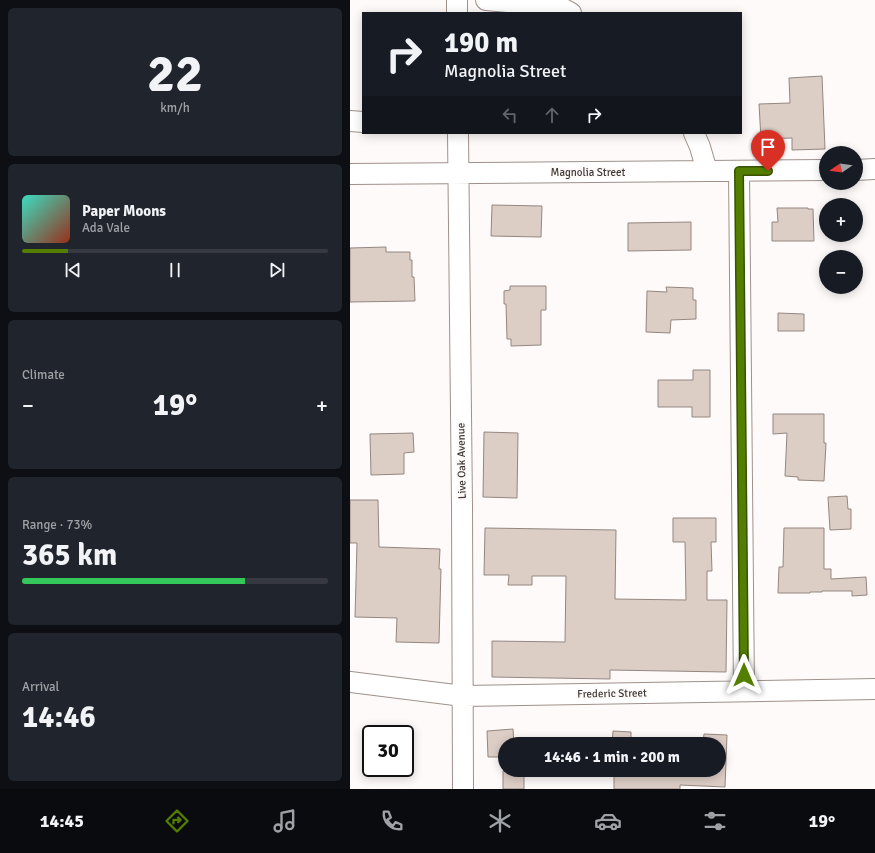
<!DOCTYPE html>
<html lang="en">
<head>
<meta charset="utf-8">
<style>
	body { margin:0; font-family:Signika,sans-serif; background:#20242c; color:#f1f3f6; height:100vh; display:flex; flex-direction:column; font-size:15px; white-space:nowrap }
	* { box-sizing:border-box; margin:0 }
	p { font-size:13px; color:#9ea1a6 }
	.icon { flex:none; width:22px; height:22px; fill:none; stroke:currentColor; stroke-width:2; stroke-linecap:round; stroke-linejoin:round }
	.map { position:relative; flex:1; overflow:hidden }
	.side { display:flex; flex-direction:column; gap:8px; padding:8px; background:#0d0f14; width:350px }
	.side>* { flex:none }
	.top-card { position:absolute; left:12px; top:12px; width:380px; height:122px; border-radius:0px; box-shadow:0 2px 10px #0003; background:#171b24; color:#f1f3f6; overflow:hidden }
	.needle { width:26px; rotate:257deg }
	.tools { position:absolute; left:469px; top:146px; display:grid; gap:8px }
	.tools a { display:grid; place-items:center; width:44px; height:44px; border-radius:50%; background:#171b24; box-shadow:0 2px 10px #0003; font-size:20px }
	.speed { position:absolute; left:12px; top:725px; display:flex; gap:8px; font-size:20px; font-weight:700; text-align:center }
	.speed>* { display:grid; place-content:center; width:52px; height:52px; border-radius:50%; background:#171b24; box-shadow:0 2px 10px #0003; line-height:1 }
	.speed .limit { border:2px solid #111; border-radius:6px; background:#fff; color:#111 }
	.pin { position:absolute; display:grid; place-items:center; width:34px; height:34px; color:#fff; margin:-41px -17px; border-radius:50% 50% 50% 0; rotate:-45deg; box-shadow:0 0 4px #0007 }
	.pin .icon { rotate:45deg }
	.me { position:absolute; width:44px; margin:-22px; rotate:0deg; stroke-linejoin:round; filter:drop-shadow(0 0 3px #0008) }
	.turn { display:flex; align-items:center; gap:14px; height:84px; padding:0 16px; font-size:18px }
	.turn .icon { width:52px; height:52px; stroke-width:2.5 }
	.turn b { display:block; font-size:28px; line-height:34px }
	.lanes { display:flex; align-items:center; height:38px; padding:0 16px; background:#0003; justify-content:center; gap:20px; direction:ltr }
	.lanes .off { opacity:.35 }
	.big { font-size:30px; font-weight:700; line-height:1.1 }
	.side .widget { flex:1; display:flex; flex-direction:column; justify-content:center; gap:6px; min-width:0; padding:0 14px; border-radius:6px; background:#20242c }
	.side .dial { align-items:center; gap:0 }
	.dial b { font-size:52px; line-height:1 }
	.song { display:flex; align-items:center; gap:12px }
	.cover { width:48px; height:48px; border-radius:6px; background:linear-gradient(135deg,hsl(170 70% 55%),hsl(10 70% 35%)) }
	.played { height:4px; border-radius:2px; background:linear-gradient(90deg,#547e00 15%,#363941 15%) }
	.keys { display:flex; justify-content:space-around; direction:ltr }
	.heat { display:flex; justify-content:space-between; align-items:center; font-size:22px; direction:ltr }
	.charge { height:6px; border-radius:3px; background:linear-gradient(90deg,#34c759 73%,#363941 0) }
	.trip { position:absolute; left:148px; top:737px; width:228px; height:40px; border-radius:20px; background:#171b24; box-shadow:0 2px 10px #0003; font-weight:700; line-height:40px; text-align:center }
	.tab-bar { display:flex; height:64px; justify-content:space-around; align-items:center; background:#090b0e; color:#9ea1a6 }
	.tab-bar .icon { width:28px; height:28px }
	.tab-bar .on { color:#547e00 }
	.tab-bar b { font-size:18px; color:#f1f3f6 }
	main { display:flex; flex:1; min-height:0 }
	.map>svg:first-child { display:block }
	.building { fill:#dccdc5; stroke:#948780 }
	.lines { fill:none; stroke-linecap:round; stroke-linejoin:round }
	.minor-casing { stroke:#9f918a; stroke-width:22 }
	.minor { stroke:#fff; stroke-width:20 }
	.route-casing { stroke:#375200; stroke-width:10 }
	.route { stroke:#547e00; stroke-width:7 }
	.labels { text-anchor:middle; stroke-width:4; stroke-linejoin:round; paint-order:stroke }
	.street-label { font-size:11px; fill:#3f3936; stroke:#fefaf9 }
</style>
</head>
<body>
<main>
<section class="side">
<div class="widget dial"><b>22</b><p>km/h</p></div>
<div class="widget">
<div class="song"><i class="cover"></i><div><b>Paper Moons</b><p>Ada Vale</p></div></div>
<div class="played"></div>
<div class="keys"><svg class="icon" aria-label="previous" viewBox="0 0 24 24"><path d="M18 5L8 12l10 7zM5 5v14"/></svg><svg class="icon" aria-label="pause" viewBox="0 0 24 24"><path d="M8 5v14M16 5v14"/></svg><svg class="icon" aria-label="next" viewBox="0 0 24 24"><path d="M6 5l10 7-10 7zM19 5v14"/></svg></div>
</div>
<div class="widget"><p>Climate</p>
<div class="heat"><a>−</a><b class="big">19°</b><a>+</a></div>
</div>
<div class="widget"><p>Range · 73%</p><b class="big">365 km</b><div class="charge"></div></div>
<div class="widget"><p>Arrival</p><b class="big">14:46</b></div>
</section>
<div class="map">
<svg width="525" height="789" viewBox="0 0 525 789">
	<rect width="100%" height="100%" fill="#fefaf9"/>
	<path class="building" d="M 472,76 L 475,149 L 442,150 L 442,138 L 411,139 L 409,104 L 440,103 L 439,78 Z
		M 142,205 L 192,206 L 191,237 L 141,236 Z
		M 427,208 L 458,208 L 458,209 L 463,209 L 464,241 L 422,241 L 422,222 L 428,222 Z
		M 341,222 L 341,250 L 278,251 L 278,223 Z
		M 36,247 L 36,252 L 60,252 L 60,260 L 62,260 L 62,277 L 64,277 L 65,301 L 0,302 L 0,248 Z
		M 160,286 L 196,286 L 196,310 L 191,310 L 191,345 L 161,346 L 161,339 L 157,339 L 156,304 L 154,304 L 154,291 L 160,290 Z
		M 316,287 L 343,288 L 343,300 L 346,300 L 346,319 L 321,320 L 320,333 L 296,332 L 297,291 L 317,292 Z
		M 428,313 L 454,314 L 454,331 L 428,331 Z
		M 343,370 L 360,370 L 360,417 L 342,417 L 342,407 L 308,407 L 308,380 L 343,380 Z
		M 423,414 L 474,414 L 474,443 L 476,443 L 474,481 L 448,480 L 448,477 L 435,476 L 437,433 L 423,434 Z
		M 134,432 L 168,433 L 167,498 L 133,497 Z
		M 63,433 L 64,452 L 54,453 L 54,474 L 21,475 L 20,434 Z
		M 497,496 L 498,509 L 501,509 L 501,529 L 480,530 L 478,497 Z
		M 0,500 L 28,500 L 29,547 L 90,549 L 89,569 L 91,569 L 89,643 L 46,642 L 47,618 L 5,617 L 7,543 L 0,543 Z
		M 323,518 L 366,518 L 366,542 L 361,542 L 362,571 L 357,571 L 357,600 L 377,600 L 376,672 L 260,670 L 260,679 L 142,677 L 142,641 L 215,642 L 216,576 L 182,576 L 182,585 L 158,585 L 159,575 L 134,575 L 135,528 L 266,530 L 265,599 L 336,600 L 335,542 L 323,542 Z
		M 434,528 L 474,528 L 474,569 L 481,569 L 481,579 L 516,577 L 517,595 L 502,596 L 502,591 L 472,591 L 472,592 L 460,592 L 460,593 L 428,593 L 429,567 L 433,567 Z
		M 163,729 L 164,744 L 155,744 L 155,757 L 138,757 L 137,731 Z
		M 263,731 L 281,732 L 281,744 L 262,744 Z
		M 354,734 L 377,735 L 375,787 L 330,785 L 330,789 L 264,789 L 264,774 L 261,774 L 261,770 L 369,770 L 369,744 L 353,744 Z
		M 153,771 L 174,771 L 174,789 L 153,789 Z"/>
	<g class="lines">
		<defs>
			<path id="minor" d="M 107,0 L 107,13
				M 136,0 L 210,7 L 221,13
				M 0,121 L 13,122
				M 108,133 L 112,506 L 113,789
				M 344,133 L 350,147 L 357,171
				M 506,170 L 525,169
				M 389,171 L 394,691
				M 0,174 L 476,170
				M 0,682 L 113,696 L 525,689"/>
		</defs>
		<use href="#minor" class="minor-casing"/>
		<use href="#minor" class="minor"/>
	</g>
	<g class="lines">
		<defs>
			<path id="route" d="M 394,675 L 389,171 L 418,171"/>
		</defs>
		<use href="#route" class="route-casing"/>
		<use href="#route" class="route"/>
	</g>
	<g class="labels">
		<g class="street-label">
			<text x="238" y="176">Magnolia Street</text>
			<text transform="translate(111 461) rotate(-91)" y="4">Live Oak Avenue</text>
			<text transform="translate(262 693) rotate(-1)" y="4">Frederic Street</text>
		</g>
	</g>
</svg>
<div class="tools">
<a><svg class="needle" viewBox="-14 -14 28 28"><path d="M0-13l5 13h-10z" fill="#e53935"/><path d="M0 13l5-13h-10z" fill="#9ea1a6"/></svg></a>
<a>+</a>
<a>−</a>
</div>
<div class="speed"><div class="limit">30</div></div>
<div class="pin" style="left:418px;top:171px;background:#d93025"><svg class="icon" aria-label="arrive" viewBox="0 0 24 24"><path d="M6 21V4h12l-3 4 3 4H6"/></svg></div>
<svg class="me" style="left:394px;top:675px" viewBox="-20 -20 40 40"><path d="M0-17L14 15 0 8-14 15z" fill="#547e00" stroke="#fff" stroke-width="4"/></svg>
<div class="trip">14:46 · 1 min · 200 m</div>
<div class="top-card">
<div class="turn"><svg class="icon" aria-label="right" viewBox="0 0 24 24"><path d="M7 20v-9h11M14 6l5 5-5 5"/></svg><div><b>190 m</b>Magnolia Street</div></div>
<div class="lanes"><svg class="icon off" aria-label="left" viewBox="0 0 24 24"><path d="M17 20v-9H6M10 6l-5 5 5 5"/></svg><svg class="icon off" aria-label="ahead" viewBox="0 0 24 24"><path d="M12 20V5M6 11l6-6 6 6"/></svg><svg class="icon" aria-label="right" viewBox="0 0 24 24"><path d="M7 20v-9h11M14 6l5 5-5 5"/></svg></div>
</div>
</div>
</main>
<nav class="tab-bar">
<b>14:45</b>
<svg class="icon on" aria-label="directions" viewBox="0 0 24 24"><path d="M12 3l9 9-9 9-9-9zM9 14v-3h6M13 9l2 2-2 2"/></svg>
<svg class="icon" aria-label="music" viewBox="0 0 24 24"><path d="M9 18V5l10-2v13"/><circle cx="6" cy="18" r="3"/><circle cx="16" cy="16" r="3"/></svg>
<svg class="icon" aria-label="phone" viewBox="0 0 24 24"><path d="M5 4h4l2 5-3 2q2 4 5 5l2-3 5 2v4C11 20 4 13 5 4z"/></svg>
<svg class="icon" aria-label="climate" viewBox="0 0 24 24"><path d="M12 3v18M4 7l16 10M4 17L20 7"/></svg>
<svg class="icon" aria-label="car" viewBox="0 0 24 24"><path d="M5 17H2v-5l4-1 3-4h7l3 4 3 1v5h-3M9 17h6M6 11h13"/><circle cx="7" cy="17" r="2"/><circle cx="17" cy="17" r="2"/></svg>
<svg class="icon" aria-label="filters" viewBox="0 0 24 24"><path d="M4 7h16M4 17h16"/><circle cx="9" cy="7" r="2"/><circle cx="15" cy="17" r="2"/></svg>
<b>19°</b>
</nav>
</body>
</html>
